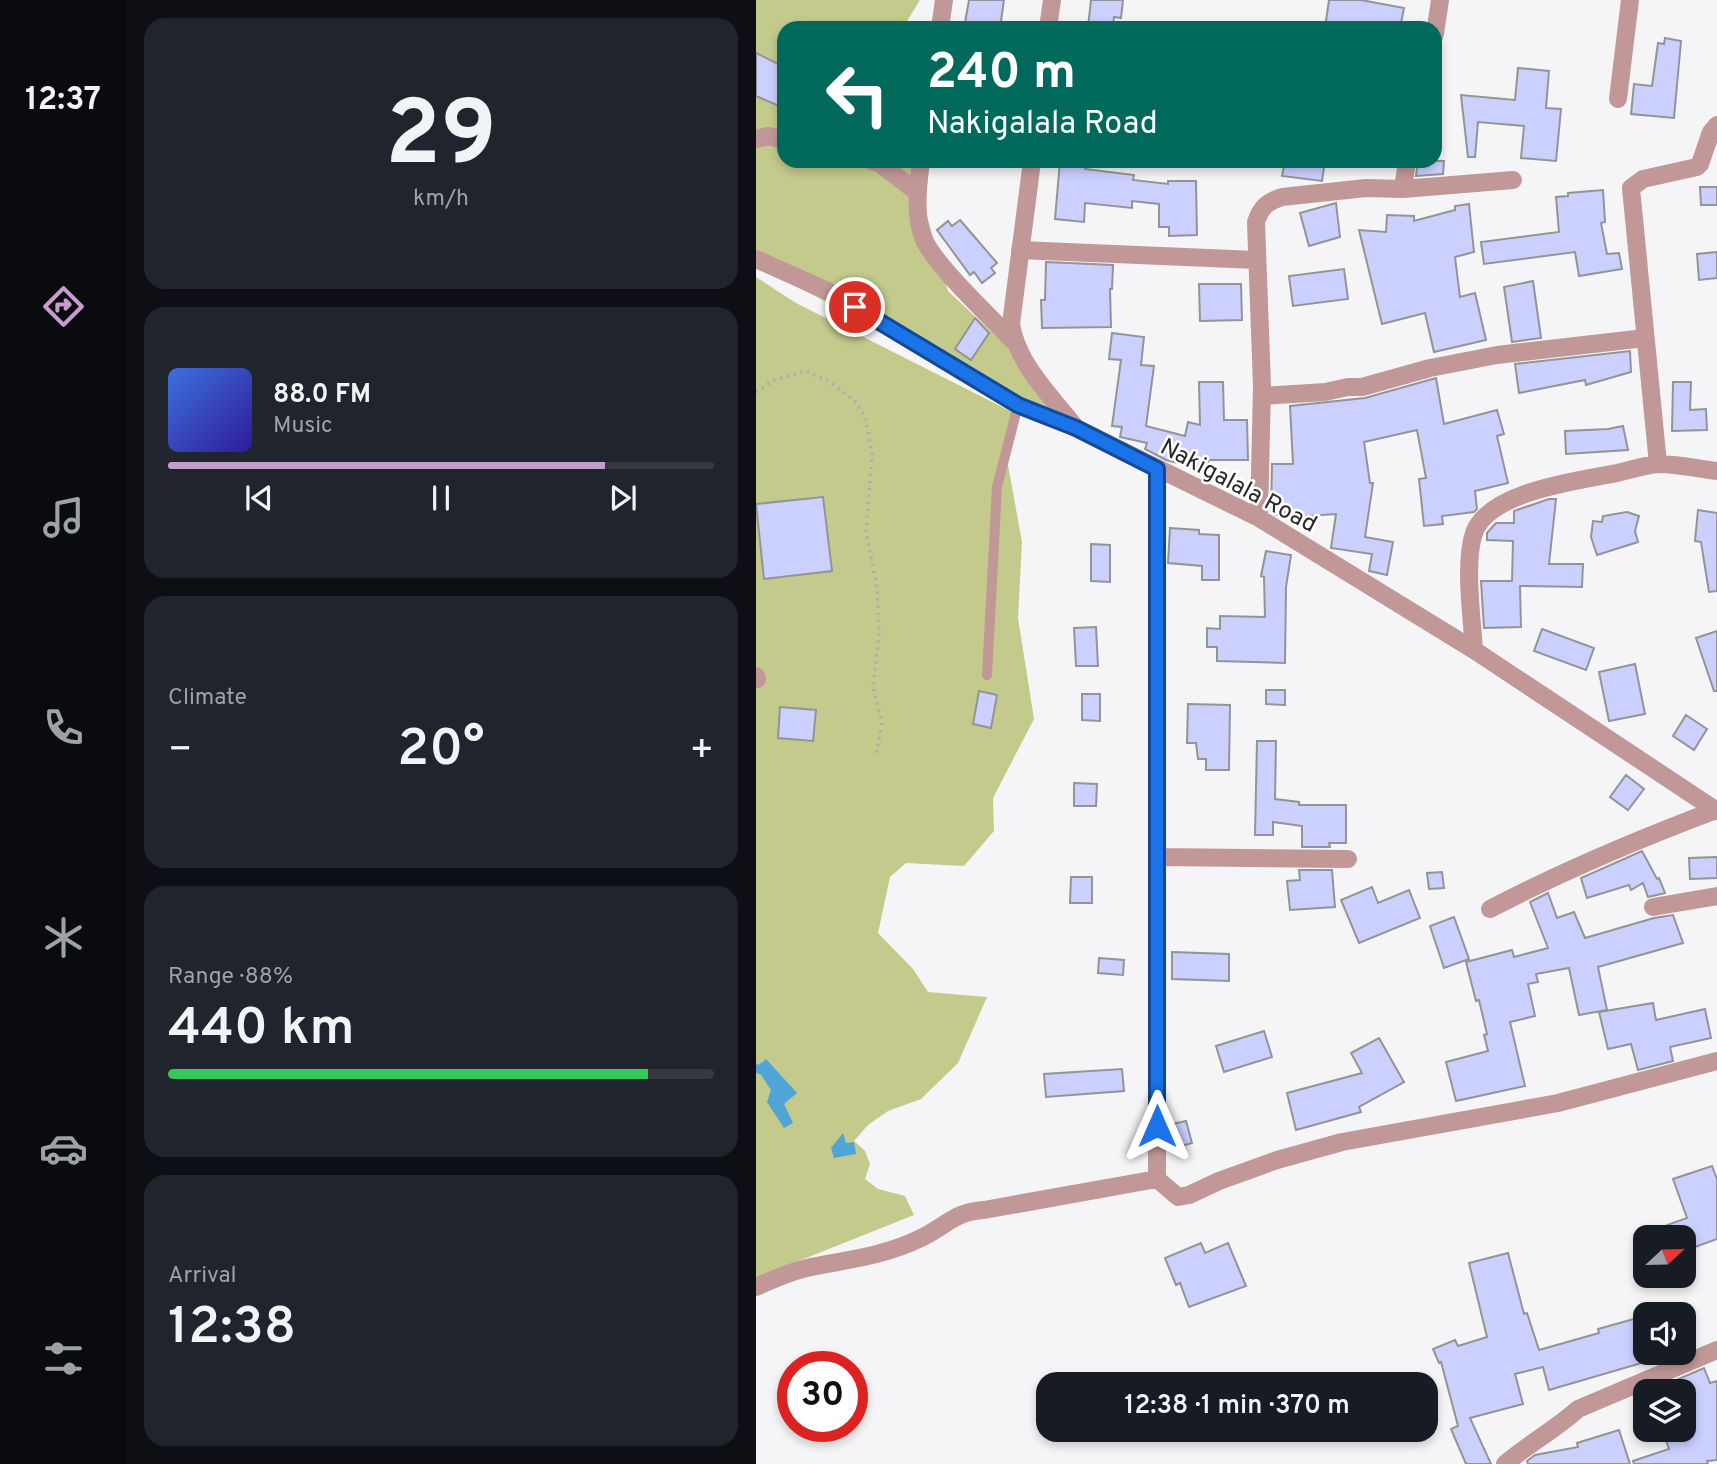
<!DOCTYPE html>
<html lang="en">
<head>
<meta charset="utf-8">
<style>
	body { margin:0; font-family:Overpass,sans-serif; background:#20242c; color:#f1f3f6; height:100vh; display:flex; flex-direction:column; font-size:26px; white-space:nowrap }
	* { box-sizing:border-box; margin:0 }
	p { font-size:23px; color:#9ea1a6 }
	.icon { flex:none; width:38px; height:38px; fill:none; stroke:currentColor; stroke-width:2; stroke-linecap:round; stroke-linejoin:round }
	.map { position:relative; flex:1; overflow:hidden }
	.side { display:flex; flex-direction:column; gap:18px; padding:18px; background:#0d0f14; width:630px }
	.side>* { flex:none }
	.banner { position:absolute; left:21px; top:21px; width:665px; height:147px; border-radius:21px; box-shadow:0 4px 10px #0003; background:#00695c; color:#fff; overflow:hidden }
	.needle { width:46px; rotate:68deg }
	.fabs { position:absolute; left:877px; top:1225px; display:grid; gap:14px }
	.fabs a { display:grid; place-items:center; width:63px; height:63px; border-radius:14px; background:#171b24; box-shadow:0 4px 10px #0003; font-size:35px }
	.speed { position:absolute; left:21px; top:1351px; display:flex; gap:14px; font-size:35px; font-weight:700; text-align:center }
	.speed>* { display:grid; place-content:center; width:91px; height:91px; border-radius:50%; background:#171b24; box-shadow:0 4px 10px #0003; line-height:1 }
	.speed .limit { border:10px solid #d22; background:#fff; color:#111 }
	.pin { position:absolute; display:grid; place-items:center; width:60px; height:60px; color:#fff; margin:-30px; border:4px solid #fff; border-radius:50%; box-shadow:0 2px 7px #0007 }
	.me { position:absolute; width:77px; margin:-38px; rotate:0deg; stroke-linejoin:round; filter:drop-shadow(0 0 5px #0008) }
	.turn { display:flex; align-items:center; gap:24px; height:147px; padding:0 35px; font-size:32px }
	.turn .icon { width:91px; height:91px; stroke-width:2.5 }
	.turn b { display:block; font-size:49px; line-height:60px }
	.big { font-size:52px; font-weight:600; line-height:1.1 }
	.side .widget { flex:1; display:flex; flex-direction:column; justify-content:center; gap:10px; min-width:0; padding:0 24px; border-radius:21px; background:#20242c }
	.side .dial { align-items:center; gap:0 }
	.dial b { font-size:91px; line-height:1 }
	.song { display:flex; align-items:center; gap:21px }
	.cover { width:84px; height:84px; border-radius:10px; background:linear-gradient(135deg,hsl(220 70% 55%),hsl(250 70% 35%)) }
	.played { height:7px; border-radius:4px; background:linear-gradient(90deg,#c79dce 80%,#363941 80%) }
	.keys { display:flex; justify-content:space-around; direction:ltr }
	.heat { display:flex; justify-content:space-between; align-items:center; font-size:38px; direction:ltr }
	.charge { height:10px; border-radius:5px; background:linear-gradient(90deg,#34c759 88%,#363941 0) }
	.trip { position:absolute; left:280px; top:1372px; width:402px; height:70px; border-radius:21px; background:#171b24; box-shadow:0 4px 10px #0003; font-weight:600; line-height:70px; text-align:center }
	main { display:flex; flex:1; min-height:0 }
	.dock { display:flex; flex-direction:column; width:126px; justify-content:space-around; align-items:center; background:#090b0e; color:#9ea1a6 }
	.dock .icon { width:49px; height:49px }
	.dock .on { color:#c79dce }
	.dock b { font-size:32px; color:#f1f3f6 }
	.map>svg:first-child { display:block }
	.green { fill:#c3ca8c }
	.water { fill:#50a5d6 }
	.building { fill:#cbd0ff; stroke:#939495; stroke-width:2 }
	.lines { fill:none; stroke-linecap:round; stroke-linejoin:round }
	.path { stroke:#acacae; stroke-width:3.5; stroke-dasharray:2 5; stroke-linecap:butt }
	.service { stroke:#c19897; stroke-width:10 }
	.minor { stroke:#c19897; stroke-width:18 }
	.route-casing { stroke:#114b97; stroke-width:18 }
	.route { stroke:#1a73e8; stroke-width:12 }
	.labels { text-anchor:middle; stroke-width:5; stroke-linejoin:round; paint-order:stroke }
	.street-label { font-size:24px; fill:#282829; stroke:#fff }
</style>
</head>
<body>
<main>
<nav class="dock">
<b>12:37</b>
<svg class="icon on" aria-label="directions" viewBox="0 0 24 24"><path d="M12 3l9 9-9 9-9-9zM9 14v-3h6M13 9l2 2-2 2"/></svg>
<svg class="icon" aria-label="music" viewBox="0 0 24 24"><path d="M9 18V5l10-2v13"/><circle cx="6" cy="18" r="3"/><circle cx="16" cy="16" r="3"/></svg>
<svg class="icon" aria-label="phone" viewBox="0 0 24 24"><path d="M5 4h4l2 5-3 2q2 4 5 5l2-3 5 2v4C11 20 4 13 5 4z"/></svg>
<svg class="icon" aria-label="climate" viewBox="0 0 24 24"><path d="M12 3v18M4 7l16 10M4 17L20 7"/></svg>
<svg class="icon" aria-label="car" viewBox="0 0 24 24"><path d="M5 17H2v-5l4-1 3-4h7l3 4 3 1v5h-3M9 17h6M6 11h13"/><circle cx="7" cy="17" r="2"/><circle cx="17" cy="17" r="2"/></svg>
<svg class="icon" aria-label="filters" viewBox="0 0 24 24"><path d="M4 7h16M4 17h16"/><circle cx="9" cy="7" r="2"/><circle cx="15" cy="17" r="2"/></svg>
</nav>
<section class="side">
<div class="widget dial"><b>29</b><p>km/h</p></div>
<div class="widget">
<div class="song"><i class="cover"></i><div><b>88.0 FM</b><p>Music</p></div></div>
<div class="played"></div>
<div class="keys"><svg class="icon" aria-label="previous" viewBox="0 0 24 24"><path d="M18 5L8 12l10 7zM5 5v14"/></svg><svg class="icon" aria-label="pause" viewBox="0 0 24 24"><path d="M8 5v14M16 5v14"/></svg><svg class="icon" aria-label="next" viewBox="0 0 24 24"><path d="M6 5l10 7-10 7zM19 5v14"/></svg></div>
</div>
<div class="widget"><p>Climate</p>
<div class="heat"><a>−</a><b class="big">20°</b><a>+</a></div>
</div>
<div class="widget"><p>Range · 88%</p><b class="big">440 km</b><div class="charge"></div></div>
<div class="widget"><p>Arrival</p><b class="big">12:38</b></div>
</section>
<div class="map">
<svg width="961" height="1464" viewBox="0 0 961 1464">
	<rect width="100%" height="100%" fill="#f5f5f7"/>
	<path class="green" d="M 0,0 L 164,0 L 147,28 L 28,28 L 28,161 L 172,161 L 167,202 L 192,291 L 259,354 L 292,404 L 291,410 L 150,343 L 0,266 Z
		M 0,277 L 40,303 L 260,414 L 250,454 L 266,542 L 262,618 L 278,719 L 237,798 L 238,831 L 208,866 L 150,863 L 134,877 L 122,933 L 157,969 L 172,992 L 231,997 L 202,1063 L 165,1099 L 132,1111 L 112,1125 L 98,1141 L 109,1151 L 114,1164 L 109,1179 L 122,1189 L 149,1196 L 158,1215 L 0,1278 L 0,1073 L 5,1075 L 28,1104 L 10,1059 L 1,1066 L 0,1063 Z"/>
	<path class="water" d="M 10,1059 L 41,1093 L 28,1104 L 37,1123 L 28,1128 L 11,1102 L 15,1090 L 5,1075 L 0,1073 L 0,1063 L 2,1065 Z
		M 87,1133 L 90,1143 L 98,1142 L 100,1154 L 78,1158 L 75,1148 Z"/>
	<path class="building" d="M 213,0 L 248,0 L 244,28 L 208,28 Z
		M 335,0 L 367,0 L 365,18 L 358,17 L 357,28 L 332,27 Z
		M 573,0 L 605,0 L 648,8 L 644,28 L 569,28 Z
		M 909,38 L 925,41 L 918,118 L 875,114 L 878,84 L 896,86 L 902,43 L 908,44 Z
		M 0,53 L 28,67 L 28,108 L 0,96 Z
		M 762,68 L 793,71 L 790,108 L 805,109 L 800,161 L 765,158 L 768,126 L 722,122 L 719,157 L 712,157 L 705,95 L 759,100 Z
		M 304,161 L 330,161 L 329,169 L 378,175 L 377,180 L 412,184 L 412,181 L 440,181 L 441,235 L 413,236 L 413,227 L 403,227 L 403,204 L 376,201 L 376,208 L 329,203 L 328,222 L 299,219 Z
		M 529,161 L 569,161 L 566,181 L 526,176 Z
		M 662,161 L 688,161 L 687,174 L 660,176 Z
		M 944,187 L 961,187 L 961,205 L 945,205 Z
		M 847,190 L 849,222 L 845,223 L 851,254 L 863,253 L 866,269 L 823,276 L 819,252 L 728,264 L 725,242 L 803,232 L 800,197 L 812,196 L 812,193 Z
		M 580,203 L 584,237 L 553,246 L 544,213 Z
		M 713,204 L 718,252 L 699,257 L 704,297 L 719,293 L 730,340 L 678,352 L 669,313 L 626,324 L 603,230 L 630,232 L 631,215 L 658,216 L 658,221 L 699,210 L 699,206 Z
		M 204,220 L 241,263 L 235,268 L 239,273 L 226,283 L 218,272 L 214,275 L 181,230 L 192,221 L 196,226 Z
		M 961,252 L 961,278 L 943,280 L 941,254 Z
		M 290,262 L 357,265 L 356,289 L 354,289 L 355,327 L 286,328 L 285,300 L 289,300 Z
		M 588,269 L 592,299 L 537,306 L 533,276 Z
		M 777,281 L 785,338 L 756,342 L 748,287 Z
		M 443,284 L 485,284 L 486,320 L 444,321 Z
		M 219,318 L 233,333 L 215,360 L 199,349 Z
		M 356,333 L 388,337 L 385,365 L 398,366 L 390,426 L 429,436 L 432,422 L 444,425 L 443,382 L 467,382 L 468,420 L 491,420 L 492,460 L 453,460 L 450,470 L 410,460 L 389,449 L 391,443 L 364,437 L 366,427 L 356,426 L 365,360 L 353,359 Z
		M 874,351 L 875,372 L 830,385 L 829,380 L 763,393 L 759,364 Z
		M 680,378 L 688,424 L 741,410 L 748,434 L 741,436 L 752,483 L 719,491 L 721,509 L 718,512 L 686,516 L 687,524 L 668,526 L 663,479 L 670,478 L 661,430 L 608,442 L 614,483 L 617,483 L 609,537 L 637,542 L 631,575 L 613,571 L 616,554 L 575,548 L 580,514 L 537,517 L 536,512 L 519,515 L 515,512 L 516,464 L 537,464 L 534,406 L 609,398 Z
		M 917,382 L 935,382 L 934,410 L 950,409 L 951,430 L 916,431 Z
		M 867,426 L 872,450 L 810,454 L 809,431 L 852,429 Z
		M 67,497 L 76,571 L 8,579 L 0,504 Z
		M 793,499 L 800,499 L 793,564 L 827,564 L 826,587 L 764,586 L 765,627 L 728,628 L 725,581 L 756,581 L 757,541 L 731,540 L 731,533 L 740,523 L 758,523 L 758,511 Z
		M 942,510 L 961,513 L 961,591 L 953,592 L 945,542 L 939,541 Z
		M 871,512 L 883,516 L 879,531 L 882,542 L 841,555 L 835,537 L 837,521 L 846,522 L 847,516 Z
		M 414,528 L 443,530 L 443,534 L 463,535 L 463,580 L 446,580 L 446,566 L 412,563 Z
		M 335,544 L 354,545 L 354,582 L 335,581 Z
		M 510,551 L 535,555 L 530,587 L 529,663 L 461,661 L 461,647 L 451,647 L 451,628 L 464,629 L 464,616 L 509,617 L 508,577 L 505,576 Z
		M 340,627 L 342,666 L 320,666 L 318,628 Z
		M 786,629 L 838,648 L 830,670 L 778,651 Z
		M 961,631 L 961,691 L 958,691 L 940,638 Z
		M 879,664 L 889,714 L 853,721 L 843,672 Z
		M 510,690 L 529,690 L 529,705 L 510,704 Z
		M 223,691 L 241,695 L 235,728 L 217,724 Z
		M 326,694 L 344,694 L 344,721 L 326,720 Z
		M 432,704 L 474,705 L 473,770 L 450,770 L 450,759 L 442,759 L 440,743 L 431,743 Z
		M 24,707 L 60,710 L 57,741 L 22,738 Z
		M 930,715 L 951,729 L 938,750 L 917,736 Z
		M 501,741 L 520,741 L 519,799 L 543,802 L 543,805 L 590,805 L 590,843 L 573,843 L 574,847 L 546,847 L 546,826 L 517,822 L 517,835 L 499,835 Z
		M 870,775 L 888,789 L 872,810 L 854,797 Z
		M 318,783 L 341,784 L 340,806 L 318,806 Z
		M 886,851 L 901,879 L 903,878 L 909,893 L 892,897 L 887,883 L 875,890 L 873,885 L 831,898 L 825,878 Z
		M 961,857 L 961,878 L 934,879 L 933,858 Z
		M 543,870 L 576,870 L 579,907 L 534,910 L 531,881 L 544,880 Z
		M 686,872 L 688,888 L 673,889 L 671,873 Z
		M 315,877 L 336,877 L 336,903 L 314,903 Z
		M 616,887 L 622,903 L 653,890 L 664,918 L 603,943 L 585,900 Z
		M 792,893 L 801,918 L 818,912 L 829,938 L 898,918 L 917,915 L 927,943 L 842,967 L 851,1010 L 823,1015 L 813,968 L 780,974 L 782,982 L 772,984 L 779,1016 L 754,1022 L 769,1086 L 700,1101 L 690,1062 L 732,1051 L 728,1035 L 731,1034 L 723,1000 L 720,1001 L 710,962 L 756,950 L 758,957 L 792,948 L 774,902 Z
		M 698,917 L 713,959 L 688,968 L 674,926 Z
		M 416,952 L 473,954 L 473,981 L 416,979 Z
		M 343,958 L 368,960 L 367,975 L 342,973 Z
		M 897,1003 L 900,1020 L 949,1009 L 955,1038 L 914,1047 L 917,1061 L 882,1070 L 875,1044 L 852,1049 L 843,1012 Z
		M 508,1031 L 516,1057 L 468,1072 L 460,1046 Z
		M 623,1038 L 648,1082 L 603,1107 L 605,1112 L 540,1130 L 531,1093 L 606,1073 L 595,1053 Z
		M 366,1069 L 368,1091 L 290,1097 L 288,1074 Z
		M 430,1121 L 436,1143 L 415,1149 L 412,1125 Z
		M 956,1166 L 961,1179 L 961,1239 L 928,1251 L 928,1237 L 915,1237 L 911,1225 L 931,1218 L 917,1179 Z
		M 445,1243 L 449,1253 L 472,1243 L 490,1286 L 433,1307 L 424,1283 L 420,1285 L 409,1258 Z
		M 752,1253 L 768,1314 L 771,1313 L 783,1350 L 843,1333 L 842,1329 L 885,1317 L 889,1332 L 889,1362 L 793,1390 L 787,1367 L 759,1374 L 767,1404 L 714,1418 L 735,1464 L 710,1464 L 695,1429 L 702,1426 L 685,1362 L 683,1363 L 677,1349 L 699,1340 L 702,1346 L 731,1337 L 713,1263 Z
		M 948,1368 L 954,1383 L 961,1381 L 961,1460 L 951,1461 L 952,1464 L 878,1464 L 877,1461 L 913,1449 L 909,1438 L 928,1432 L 928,1391 L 906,1391 L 904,1387 Z
		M 863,1430 L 874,1464 L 772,1464 L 771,1461 L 779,1455 L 822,1447 L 821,1443 Z"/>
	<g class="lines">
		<path class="path" d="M 0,392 L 16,381 L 49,371 L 72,381 L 98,400 L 109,417 L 116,454 L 110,532 L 121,588 L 123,634 L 117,687 L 126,722 L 120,756"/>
		<path class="service" d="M 231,675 L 241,487 L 262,405"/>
		<path class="minor" d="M 184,28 L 188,0
			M 292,28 L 296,0
			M 679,34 L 684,0
			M 862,99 L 874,0
			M 0,139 L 12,136 L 28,140
			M 116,161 L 123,163 L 161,192
			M 165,161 C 162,186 158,213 167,237 C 176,263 236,318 257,341
			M 276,161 L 255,324 C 261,364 296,397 320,428
			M 647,189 L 757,180
			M 264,250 L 500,260
			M 0,259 L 76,293 L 262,405 L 320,428 L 503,518 L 718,650 L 961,811
			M 506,396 L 569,392 L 592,387 L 606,387 L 674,368 L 741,355 L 889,338
			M 902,464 L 875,188 L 887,179 L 941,167 L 944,164 L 955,132 L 961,125
			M 503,518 L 506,386 L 500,222 C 505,207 511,202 526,197 L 610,188 L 647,189 L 651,161
			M 718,650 C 716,618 708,562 718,533 C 733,491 822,481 861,473 C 874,470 889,465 903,464 C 922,464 942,469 961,471
			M 0,676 L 1,679
			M 401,857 L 592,859
			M 897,907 L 961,896
			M 734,909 C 809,870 880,840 960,810
			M 401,1179 L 401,469
			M 0,1287 C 16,1280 33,1272 51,1268 C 89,1260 129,1256 165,1238 C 191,1226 197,1212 228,1210 L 401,1179 L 422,1197 L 433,1195 L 463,1181 L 521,1160 L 586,1142 L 802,1103 L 961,1061
			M 749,1464 C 772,1444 799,1430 822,1409 L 961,1350"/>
	</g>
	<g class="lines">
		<defs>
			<path id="route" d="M 99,307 L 262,405 L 320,428 L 401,469 L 401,1126"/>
		</defs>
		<use href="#route" class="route-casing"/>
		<use href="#route" class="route"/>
	</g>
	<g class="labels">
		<g class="street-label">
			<text transform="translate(483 485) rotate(28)" y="8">Nakigalala Road</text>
		</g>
	</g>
</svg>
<div class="fabs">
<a><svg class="needle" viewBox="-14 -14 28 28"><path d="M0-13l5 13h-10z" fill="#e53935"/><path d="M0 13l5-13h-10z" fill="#9ea1a6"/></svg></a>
<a><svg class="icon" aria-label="sound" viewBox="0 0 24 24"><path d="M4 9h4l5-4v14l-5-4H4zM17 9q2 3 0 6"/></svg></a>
<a><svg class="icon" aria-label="layers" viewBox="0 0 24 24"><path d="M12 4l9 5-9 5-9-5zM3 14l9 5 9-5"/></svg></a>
</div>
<div class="speed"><div class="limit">30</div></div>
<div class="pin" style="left:99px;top:307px;background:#d93025"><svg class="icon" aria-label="arrive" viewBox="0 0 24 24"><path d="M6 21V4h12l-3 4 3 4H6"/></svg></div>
<svg class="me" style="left:401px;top:1126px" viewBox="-20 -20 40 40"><path d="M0-17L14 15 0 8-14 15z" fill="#1a73e8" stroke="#fff" stroke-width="4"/></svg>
<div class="trip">12:38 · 1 min · 370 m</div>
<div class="banner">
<div class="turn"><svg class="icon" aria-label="left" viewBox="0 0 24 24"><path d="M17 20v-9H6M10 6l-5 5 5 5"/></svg><div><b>240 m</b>Nakigalala Road</div></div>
</div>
</div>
</main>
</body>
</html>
